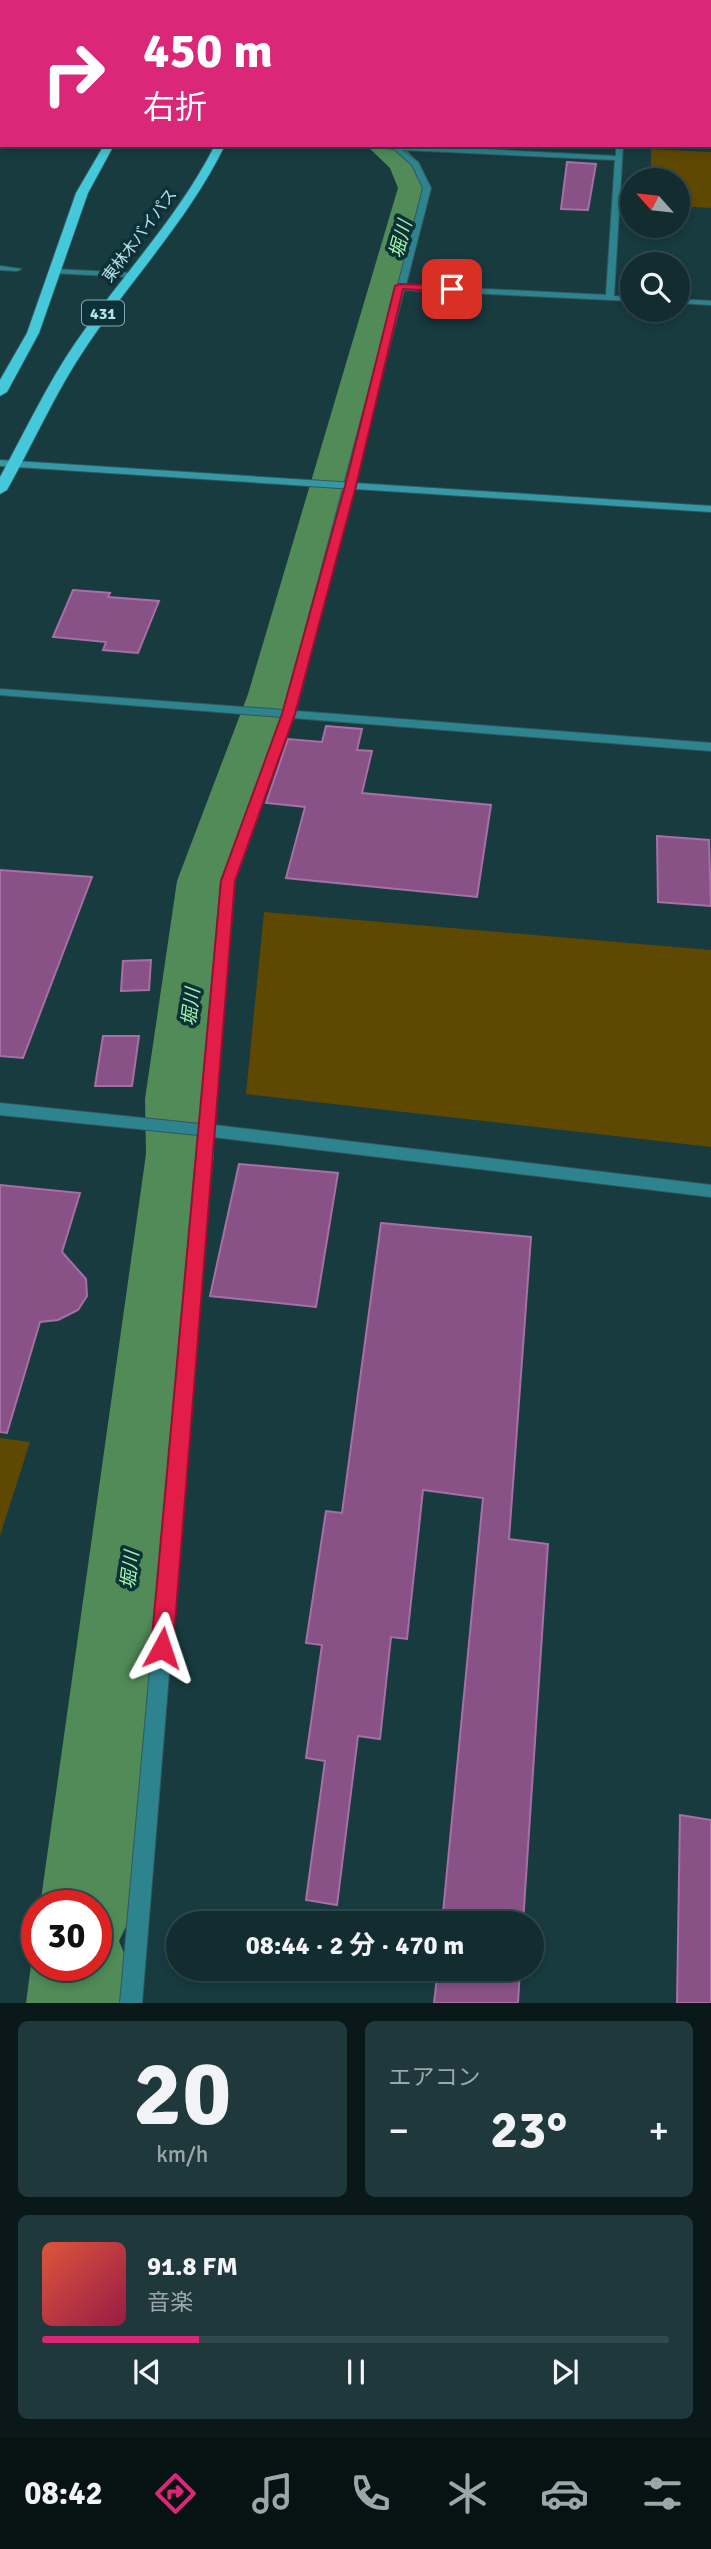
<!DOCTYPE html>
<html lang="ja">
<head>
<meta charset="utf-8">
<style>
	body { margin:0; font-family:Signika,"Noto Sans JP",sans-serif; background:#1f383c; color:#f1f3f6; height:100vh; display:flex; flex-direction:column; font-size:26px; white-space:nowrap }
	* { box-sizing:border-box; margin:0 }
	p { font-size:23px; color:#9ca7ab }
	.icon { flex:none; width:38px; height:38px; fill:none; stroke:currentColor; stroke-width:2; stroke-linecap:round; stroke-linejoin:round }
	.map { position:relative; height:2003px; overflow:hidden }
	.sheet { display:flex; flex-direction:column; gap:18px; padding:18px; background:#0a181a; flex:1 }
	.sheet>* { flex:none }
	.top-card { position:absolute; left:0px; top:0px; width:712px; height:147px; box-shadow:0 4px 10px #0003,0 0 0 2px #31484c; background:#db2777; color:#fff; overflow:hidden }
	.needle { width:46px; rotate:297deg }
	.tools { position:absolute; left:620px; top:168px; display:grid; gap:14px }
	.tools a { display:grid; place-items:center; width:70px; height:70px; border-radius:50%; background:#122c30; box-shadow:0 4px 10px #0003,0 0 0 2px #31484c; font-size:35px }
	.speed { position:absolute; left:21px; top:1890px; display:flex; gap:14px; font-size:35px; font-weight:700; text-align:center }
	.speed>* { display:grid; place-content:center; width:91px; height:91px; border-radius:50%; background:#122c30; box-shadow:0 4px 10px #0003,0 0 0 2px #31484c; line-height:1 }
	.speed .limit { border:10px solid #d22; background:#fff; color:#111 }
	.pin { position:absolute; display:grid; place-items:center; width:60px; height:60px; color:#fff; margin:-30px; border-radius:14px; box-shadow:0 4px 10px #0006 }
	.me { position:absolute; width:77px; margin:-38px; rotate:5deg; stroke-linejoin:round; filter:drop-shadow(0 0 5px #0008) }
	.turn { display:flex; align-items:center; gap:24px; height:147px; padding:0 28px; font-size:32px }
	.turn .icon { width:91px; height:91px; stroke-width:2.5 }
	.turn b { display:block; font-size:49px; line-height:60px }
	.big { font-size:52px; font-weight:700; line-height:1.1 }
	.sheet .widget { flex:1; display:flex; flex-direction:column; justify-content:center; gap:10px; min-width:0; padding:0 24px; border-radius:10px; background:#1f383c }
	.sheet .dial { align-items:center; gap:0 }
	.dial b { font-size:91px; line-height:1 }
	.song { display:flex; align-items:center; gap:21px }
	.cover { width:84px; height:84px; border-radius:10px; background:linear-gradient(135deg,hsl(10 70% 55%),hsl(340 70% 35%)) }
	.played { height:7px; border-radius:4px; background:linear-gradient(90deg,#db2777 25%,#31484c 25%) }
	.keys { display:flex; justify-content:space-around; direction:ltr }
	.heat { display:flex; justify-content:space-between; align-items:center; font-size:38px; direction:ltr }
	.sheet .tiles { flex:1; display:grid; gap:18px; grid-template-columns:1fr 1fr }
	.widget:last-child { grid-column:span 2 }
	.trip { position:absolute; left:166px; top:1911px; width:378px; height:70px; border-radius:35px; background:#122c30; box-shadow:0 4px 10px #0003,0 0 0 2px #31484c; font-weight:700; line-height:70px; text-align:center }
	.dock { display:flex; height:112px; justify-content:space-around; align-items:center; background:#071213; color:#9ca7ab }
	.dock .icon { width:49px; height:49px }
	.dock .active { color:#db2777 }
	.dock b { font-size:32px; color:#f1f3f6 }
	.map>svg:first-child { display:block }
	.green { fill:#5f4801 }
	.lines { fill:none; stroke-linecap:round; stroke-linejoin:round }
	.river { fill:#508b58; fill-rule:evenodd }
	.building { fill:#885287; stroke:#a76fa5; stroke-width:2 }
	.street-casing { stroke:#32585e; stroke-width:2 }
	.secondary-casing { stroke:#32585e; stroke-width:2 }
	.highway-casing { stroke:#32585e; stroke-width:2 }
	.street { fill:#2d848f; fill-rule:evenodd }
	.secondary { fill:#3498a5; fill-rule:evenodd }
	.highway { fill:#45c8d9; fill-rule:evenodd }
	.route { fill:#e11d48; stroke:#92132f; stroke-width:2 }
	.labels { text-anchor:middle; stroke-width:7; stroke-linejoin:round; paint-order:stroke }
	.far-street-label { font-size:16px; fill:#b3e4eb; stroke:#0d3136 }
	.shield { fill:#0d3136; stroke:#81aeb5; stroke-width:2 }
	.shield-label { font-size:16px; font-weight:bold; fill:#b3e4eb }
	.water-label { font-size:19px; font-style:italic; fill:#a2f6ad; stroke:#0d3136 }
</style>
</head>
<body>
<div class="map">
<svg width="711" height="2003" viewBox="0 0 711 2003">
	<rect width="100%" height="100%" fill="#183b40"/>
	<path class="green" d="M 651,149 L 711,152 L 711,208 L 677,206 L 677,180 L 651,180 Z
		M 264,912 L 711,950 L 711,1147 L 246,1094 Z
		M 0,1438 L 30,1442 L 0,1536 Z"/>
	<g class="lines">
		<path class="river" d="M 307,0 L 339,0 L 340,2 L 308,2 Z
			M 366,145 L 401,145 L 420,164 L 430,188 L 300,694 L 235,881 L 211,1099 L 214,1154 L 136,1906 L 119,1941 L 129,1965 L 126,2003 L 26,2003 L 31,1965 L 37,1950 L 37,1965 L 96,1965 L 96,1906 L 40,1906 L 146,1154 L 145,1099 L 177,881 L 248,694 L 398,188 L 390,168 Z"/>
	</g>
	<path class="building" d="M 567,162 L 596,164 L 588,210 L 561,209 Z
		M 73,590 L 110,593 L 108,597 L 159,601 L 138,653 L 103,650 L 106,642 L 53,637 Z
		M 326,726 L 362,729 L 357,750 L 372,751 L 362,793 L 491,805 L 477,897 L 286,878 L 305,807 L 266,803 L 288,739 L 322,742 Z
		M 657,836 L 709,840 L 711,906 L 658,902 Z
		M 0,870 L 92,877 L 23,1058 L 0,1056 Z
		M 151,960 L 149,990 L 121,991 L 123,961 Z
		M 103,1036 L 139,1036 L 132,1086 L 95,1086 Z
		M 239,1164 L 338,1173 L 316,1307 L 210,1296 Z
		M 0,1185 L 80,1193 L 62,1252 L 86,1279 L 87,1296 L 78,1310 L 58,1320 L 40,1322 L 7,1433 L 0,1432 Z
		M 381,1223 L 531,1237 L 509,1539 L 548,1544 L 523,1923 L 442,1923 L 483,1498 L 423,1490 L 407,1639 L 391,1637 L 380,1739 L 358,1736 L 337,1905 L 306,1900 L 325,1761 L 306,1758 L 322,1645 L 306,1643 L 326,1511 L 342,1513 Z
		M 680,1815 L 711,1820 L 711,2003 L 677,2003 Z
		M 438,1969 L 520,1969 L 518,2003 L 434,2003 Z"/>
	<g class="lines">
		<defs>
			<path id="street" d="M 365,0 L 375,2 L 367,2 Z
				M 522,0 L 528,0 L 521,2 Z
				M 0,25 L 2,25 L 2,29 L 0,29 Z
				M 2,35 L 2,40 L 0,41 L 0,36 Z
				M 0,126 L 2,126 L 2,130 L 0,130 Z
				M 350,145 L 401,145 L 616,156 L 616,145 L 623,145 L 614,296 L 632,297 L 632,301 L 404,290 L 296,711 L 711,743 L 711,751 L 293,718 L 235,881 L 214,1125 L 711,1185 L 711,1197 L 213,1137 L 142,2003 L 120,2003 L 198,1135 L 0,1115 L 0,1103 L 200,1124 L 221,881 L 282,717 L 0,695 L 0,689 L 284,710 L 396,289 L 395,287 L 398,285 L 423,188 L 412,165 L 394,149 ZM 402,150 L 615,160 L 606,295 L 406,285 L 431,188 L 418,162 Z
				M 0,266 L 21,269 L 17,271 L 0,270 Z
				M 54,269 L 131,273 L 135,275 L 131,277 L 51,273 L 51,269 Z
				M 677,299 L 711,301 L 711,305 L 677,303 Z"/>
			<path id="secondary" d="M 710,56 L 711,56 L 711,60 L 710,60 Z
				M 0,460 L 711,506 L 711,512 L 0,466 Z"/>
			<path id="highway" d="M 198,0 L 206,0 L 197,2 Z
				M 280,0 L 288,0 L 279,2 Z
				M 104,145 L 114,145 L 88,193 L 39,333 L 7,392 L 0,396 L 0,380 L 27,333 L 76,193 Z
				M 215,145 L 225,145 C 189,219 133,277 88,344 C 57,389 34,442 7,490 L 0,494 L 0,477 C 25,432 47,384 76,342 C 122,275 178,218 215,145 Z"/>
		</defs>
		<use href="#street" class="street-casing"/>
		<use href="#secondary" class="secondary-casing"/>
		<use href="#highway" class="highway-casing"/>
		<use href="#street" class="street"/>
		<use href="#secondary" class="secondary"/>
		<use href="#highway" class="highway"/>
	</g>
	<path class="route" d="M 399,284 L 452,286 L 457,289 L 452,292 L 403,289 L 356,486 L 295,714 L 235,881 L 173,1648 L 169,1656 L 162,1659 L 154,1656 L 151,1648 L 221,881 L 282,714 L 345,486 L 395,286 Z"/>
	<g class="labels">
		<g class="far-street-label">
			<text transform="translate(139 235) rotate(-53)" y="6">東林木バイパス</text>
		</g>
		<rect class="shield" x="82" y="300.5" width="42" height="25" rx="5"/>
		<g class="shield-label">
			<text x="103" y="319">431</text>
		</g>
		<g class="water-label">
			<text transform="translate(400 239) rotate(-75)" y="7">堀川</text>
			<text transform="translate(190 1007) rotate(-83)" y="7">堀川</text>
			<text transform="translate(129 1570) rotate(-83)" y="7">堀川</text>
		</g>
	</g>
</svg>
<div class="tools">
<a><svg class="needle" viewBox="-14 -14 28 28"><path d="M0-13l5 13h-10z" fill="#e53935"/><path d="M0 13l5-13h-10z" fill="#9ca7ab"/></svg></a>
<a><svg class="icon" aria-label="search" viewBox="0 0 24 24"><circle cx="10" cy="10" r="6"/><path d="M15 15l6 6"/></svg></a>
</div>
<div class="speed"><div class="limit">30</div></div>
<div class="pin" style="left:452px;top:289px;background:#d93025"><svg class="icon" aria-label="arrive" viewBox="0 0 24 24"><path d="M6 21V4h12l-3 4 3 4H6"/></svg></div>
<svg class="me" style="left:162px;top:1648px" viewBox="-20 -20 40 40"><path d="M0-17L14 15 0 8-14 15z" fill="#e11d48" stroke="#fff" stroke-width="4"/></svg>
<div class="trip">08:44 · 2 分 · 470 m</div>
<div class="top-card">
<div class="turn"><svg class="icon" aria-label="right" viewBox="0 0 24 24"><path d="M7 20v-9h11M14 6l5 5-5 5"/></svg><div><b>450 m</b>右折</div></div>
</div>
</div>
<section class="sheet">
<div class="tiles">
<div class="widget dial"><b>20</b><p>km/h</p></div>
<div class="widget"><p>エアコン</p>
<div class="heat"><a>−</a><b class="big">23°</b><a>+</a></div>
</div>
<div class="widget">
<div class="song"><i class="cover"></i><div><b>91.8 FM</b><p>音楽</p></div></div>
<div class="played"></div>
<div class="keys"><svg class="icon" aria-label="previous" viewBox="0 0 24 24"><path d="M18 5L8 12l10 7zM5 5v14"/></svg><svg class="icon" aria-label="pause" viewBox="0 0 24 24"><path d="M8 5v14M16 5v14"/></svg><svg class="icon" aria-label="next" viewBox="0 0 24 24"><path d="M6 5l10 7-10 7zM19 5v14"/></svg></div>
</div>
</div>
</section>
<nav class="dock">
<b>08:42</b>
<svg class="icon active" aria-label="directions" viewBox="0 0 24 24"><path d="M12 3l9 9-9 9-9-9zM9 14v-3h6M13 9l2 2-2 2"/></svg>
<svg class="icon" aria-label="music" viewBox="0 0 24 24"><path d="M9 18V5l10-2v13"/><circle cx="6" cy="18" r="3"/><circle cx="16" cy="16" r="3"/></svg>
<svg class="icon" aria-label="phone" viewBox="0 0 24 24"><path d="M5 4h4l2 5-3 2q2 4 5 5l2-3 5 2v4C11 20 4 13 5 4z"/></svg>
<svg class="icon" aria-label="climate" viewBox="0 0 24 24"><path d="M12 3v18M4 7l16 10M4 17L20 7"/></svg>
<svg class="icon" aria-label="car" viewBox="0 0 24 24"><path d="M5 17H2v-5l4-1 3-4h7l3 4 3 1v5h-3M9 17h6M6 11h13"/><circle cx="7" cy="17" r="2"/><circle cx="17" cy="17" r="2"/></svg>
<svg class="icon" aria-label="filters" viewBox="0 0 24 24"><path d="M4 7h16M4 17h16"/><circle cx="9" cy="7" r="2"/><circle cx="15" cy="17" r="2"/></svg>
</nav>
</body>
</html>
